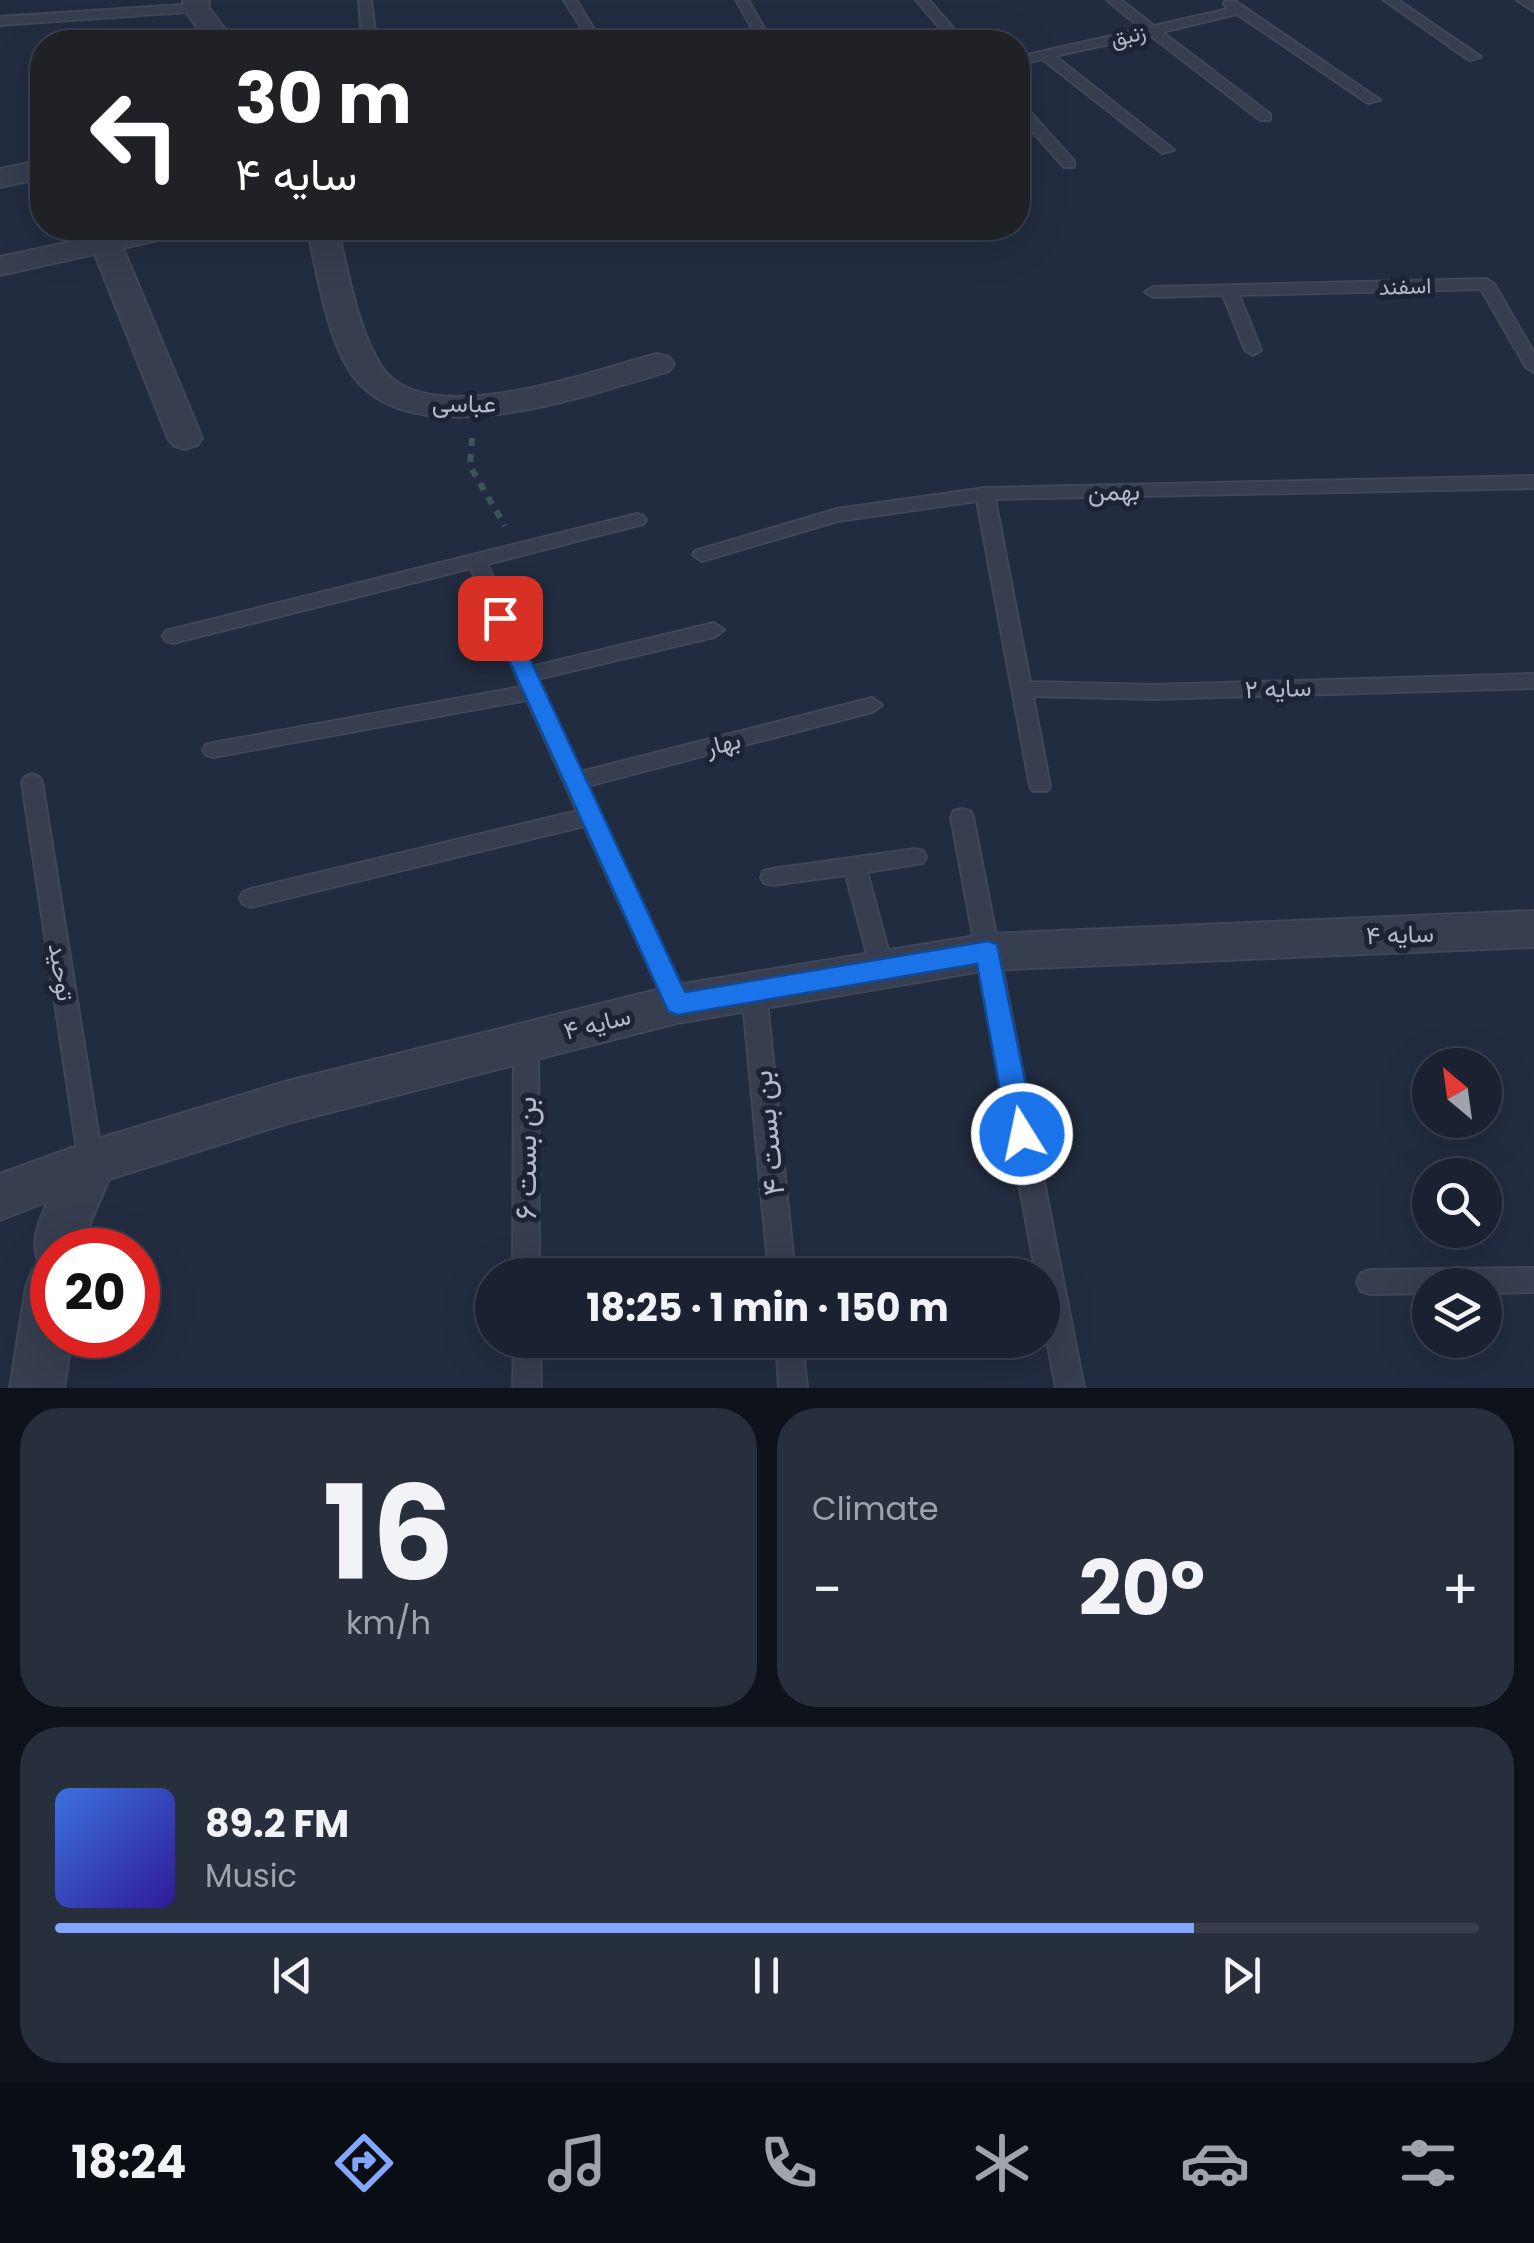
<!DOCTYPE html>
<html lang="en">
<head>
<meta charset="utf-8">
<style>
	body { margin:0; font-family:Poppins,Vazirmatn,sans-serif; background:#272e3c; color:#f1f3f6; height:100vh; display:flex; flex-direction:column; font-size:38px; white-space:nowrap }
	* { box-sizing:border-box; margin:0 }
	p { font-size:32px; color:#9fa3ab }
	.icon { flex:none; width:55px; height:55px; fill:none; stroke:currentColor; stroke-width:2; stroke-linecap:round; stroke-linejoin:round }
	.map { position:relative; height:1388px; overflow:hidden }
	.side { display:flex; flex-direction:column; gap:20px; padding:20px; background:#0e121a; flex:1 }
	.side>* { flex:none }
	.hud { position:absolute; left:30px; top:30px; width:1000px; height:210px; border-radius:40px; box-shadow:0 10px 40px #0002,0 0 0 2px #383e4c; background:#202124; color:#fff; overflow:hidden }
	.needle { width:65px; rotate:331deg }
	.tools { position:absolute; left:1412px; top:1048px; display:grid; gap:20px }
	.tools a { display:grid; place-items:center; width:90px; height:90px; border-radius:50%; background:#1a2130; box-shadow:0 10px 40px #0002,0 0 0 2px #383e4c; font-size:50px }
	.speed { position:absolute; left:30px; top:1228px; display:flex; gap:20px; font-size:50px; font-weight:700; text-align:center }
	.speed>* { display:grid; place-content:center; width:130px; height:130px; border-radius:50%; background:#1a2130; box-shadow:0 10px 40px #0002,0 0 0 2px #383e4c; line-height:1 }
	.speed .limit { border:15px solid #d22; background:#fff; color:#111 }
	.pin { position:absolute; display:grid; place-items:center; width:85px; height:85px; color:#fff; margin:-42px; border-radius:20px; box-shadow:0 5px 15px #0006 }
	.me { position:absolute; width:110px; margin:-55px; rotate:350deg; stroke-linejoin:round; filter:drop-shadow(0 0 8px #0008) }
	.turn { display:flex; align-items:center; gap:35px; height:210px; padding:0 40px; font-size:45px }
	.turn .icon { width:130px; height:130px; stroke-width:2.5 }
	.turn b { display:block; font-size:70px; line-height:85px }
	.big { font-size:75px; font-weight:700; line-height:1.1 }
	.side .card { flex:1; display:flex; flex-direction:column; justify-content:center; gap:15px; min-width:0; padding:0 35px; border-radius:40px; background:#272e3c }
	.side .dial { align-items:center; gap:0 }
	.dial b { font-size:130px; line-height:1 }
	.song { display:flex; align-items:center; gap:30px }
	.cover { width:120px; height:120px; border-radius:15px; background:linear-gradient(135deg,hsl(220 70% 55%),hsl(250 70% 35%)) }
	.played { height:10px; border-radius:5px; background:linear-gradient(90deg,#83a6ff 80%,#383e4c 80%) }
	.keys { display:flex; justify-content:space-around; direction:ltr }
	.heat { display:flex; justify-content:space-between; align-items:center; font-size:55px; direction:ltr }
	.side .tiles { flex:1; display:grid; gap:20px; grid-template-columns:1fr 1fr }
	.card:last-child { grid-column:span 2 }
	.trip { position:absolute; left:475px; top:1258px; width:585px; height:100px; border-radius:50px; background:#1a2130; box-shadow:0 10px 40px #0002,0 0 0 2px #383e4c; font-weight:700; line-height:100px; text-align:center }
	.menu { display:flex; height:160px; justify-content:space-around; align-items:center; background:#0a0d13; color:#9fa3ab }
	.menu .icon { width:70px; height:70px }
	.menu .selected { color:#83a6ff }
	.menu b { font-size:45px; color:#f1f3f6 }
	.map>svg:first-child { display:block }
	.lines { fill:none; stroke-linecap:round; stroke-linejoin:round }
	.service-casing { stroke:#3f4758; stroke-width:4 }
	.minor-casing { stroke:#3f4758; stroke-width:4 }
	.path { stroke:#3d5459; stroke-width:6; stroke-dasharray:8 8; stroke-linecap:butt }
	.service { fill:#363e4f; fill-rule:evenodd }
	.minor { fill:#363e4f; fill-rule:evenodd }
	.route { fill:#1a73e8; stroke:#114b97; stroke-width:2.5 }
	.labels { text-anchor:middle; stroke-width:10; stroke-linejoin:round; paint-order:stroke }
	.far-street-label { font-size:22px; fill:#b2b9ca; stroke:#1b2334 }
	.street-label { font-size:25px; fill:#b2b9ca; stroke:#1b2334 }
	.near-street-label { font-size:30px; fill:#b2b9ca; stroke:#1b2334 }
</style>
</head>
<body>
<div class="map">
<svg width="1534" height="1388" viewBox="0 0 1534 1388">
	<rect width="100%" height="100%" fill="#222c40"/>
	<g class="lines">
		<defs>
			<path id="service" d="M 359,0 L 371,0 L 375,31 L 379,42 L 366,42 L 361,31 Z
				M 564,0 L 576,0 L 602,42 L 590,42 Z
				M 736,0 L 748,0 L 772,42 L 760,42 Z
				M 916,0 L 929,0 L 965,42 L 952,42 Z
				M 1107,0 L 1121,0 L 1154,26 L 1228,9 L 1224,4 L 1225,1 L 1235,1 L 1380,100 L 1368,103 L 1237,14 L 1162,32 L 1270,114 L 1270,120 L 1260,120 L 1150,35 L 1055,56 L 1174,150 L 1162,153 L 1042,59 L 1018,65 L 1018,57 L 1142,29 Z
				M 1384,0 L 1398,0 L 1481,57 L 1469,60 Z
				M 1517,0 L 1532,0 L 1534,11 Z
				M 196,4 L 202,8 L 201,11 L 0,25 L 0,17 Z
				M 1018,103 L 1023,104 L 1074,161 L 1074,167 L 1064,167 L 1018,115 Z
				M 1486,279 L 1494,284 L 1534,353 L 1534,372 L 1526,367 L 1481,289 L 1239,295 L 1261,350 L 1253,355 L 1245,350 L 1223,295 L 1153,297 L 1145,292 L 1153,287 Z
				M 1534,476 L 1534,488 L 995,499 L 1030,682 L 1154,685 L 1534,674 L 1534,688 L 1154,699 L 1033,696 L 1050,786 L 1047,791 L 1033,791 L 1030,786 L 977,501 L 838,521 L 702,561 L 693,555 L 695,551 L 837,509 L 985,488 Z
				M 637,514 L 643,516 L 646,520 L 643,524 L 487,564 L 531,667 L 714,623 L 724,630 L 714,637 L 537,679 L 580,772 L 872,698 L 882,705 L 872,712 L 587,786 L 689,1004 L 685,1011 L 677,1014 L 669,1011 L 584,826 L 251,907 L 243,904 L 240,898 L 243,892 L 251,889 L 577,811 L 527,700 L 213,757 L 206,755 L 203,750 L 206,745 L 213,743 L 521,687 L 471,568 L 173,643 L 166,641 L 163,636 L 166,631 Z
				M 32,774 L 39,777 L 42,782 L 103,1163 L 100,1171 L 91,1174 L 82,1171 L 79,1163 L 22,782 L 25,777 Z
				M 962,809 L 970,811 L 973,817 L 1084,1388 L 1056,1388 L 1042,1313 L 1042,1275 L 1036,1275 L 951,817 L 954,811 Z
				M 915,849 L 923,851 L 926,857 L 923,863 L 867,872 L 893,969 L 890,976 L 882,978 L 874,976 L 871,969 L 846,875 L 772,885 L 764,883 L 761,877 L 764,871 L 772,869 Z
				M 754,982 L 762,984 L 766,991 L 795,1275 L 769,1275 L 742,991 L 746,984 Z
				M 526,1031 L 534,1034 L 538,1041 L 539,1275 L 513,1275 L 514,1041 L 518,1034 Z
				M 1534,1268 L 1534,1292 L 1485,1293 L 1485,1285 L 1430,1285 L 1430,1293 L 1370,1294 L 1361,1291 L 1357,1282 L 1361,1273 L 1370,1270 Z
				M 514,1340 L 540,1340 L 541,1388 L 513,1388 Z
				M 776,1340 L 802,1340 L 807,1388 L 779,1388 Z"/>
			<path id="minor" d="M 183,0 L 209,0 L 209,8 L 234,42 L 208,42 L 183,8 Z
				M 42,160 L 42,178 L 0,187 L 0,169 Z
				M 135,228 L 189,228 L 185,234 L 123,248 L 202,438 L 197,445 L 185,449 L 173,445 L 168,438 L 95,254 L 0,275 L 0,257 Z
				M 307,228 L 337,228 C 349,273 356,327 381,366 C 424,435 597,369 657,354 L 669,357 L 674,364 L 669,371 C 591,394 428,453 361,385 C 328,352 318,273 307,228 Z
				M 1534,911 L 1534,947 L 988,970 L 677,1023 L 288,1123 L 109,1179 L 90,1223 L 85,1250 L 52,1250 L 52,1335 L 72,1335 L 64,1388 L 10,1388 L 26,1287 L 33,1270 L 41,1267 C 29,1243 38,1225 48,1201 L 0,1220 L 0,1174 L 91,1141 L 288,1081 L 677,985 L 988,934 Z"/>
		</defs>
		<use href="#service" class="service-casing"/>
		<use href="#minor" class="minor-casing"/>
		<path class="path" d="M 472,438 L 470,466 L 505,526"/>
		<use href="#service" class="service"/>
		<use href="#minor" class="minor"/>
	</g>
	<path class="route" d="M 500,611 L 511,618 L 685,992 L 988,941 L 997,944 L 1036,1134 L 1032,1142 L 1022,1146 L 1012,1142 L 1008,1134 L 977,964 L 677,1015 L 668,1011 L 490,618 Z"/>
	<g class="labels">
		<g class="far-street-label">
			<text transform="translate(1128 35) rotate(-14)" y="8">زنبق</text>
			<text transform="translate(1405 286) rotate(-2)" y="8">اسفند</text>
		</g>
		<g class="street-label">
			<text transform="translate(464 403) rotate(1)" y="9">عباسی</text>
			<text transform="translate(1114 491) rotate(-1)" y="9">بهمن</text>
			<text transform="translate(1278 688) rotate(-2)" y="9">سایه ۲</text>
			<text transform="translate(723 743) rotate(-14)" y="9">بهار</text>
			<text transform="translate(1400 934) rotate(-2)" y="9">سایه ۴</text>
			<text transform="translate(62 972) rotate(81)" y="9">توحید</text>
			<text transform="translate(597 1023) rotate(-14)" y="9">سایه ۴</text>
		</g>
		<g class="near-street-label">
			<text transform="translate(768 1133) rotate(-96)" y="10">بن بست ۴</text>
			<text transform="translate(526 1158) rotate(-90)" y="10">بن بست ۶</text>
		</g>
	</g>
</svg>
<div class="tools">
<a><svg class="needle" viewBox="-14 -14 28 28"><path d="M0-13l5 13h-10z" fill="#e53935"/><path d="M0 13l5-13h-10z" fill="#9fa3ab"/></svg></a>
<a><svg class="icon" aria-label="search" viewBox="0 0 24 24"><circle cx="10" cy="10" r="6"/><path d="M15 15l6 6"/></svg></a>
<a><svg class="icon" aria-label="layers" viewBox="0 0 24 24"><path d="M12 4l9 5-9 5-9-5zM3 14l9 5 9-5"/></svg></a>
</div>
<div class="speed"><div class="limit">20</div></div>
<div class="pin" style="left:500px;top:618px;background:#d93025"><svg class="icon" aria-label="arrive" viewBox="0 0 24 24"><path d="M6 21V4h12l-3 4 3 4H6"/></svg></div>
<svg class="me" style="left:1022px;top:1134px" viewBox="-20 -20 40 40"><circle r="17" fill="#1a73e8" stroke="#fff" stroke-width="3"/><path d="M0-11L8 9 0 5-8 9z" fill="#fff"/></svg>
<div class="trip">18:25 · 1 min · 150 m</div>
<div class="hud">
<div class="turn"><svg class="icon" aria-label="left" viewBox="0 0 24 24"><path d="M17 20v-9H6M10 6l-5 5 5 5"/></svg><div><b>30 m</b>سایه ۴</div></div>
</div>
</div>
<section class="side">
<div class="tiles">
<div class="card dial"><b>16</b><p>km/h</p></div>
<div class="card"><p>Climate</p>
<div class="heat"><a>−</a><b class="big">20°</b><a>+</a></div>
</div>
<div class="card">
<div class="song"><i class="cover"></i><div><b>89.2 FM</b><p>Music</p></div></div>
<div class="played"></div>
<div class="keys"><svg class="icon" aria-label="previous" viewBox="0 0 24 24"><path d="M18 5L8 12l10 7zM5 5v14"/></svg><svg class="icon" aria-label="pause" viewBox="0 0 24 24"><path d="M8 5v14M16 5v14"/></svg><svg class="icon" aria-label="next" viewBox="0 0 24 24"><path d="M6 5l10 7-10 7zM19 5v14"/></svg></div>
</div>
</div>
</section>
<nav class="menu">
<b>18:24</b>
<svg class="icon selected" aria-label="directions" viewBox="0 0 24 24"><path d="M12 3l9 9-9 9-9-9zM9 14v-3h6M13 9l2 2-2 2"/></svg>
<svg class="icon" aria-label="music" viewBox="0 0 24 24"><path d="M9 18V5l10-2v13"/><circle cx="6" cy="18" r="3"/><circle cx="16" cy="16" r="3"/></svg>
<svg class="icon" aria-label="phone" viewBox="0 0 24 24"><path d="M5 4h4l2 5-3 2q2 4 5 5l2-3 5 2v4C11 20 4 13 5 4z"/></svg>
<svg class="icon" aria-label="climate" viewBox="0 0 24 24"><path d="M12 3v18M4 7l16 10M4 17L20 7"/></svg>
<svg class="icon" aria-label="car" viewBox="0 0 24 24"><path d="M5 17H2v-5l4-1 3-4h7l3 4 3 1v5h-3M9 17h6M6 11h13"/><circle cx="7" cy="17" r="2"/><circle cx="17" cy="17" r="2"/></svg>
<svg class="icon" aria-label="filters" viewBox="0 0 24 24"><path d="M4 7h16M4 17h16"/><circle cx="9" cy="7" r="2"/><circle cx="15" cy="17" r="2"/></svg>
</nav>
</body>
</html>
